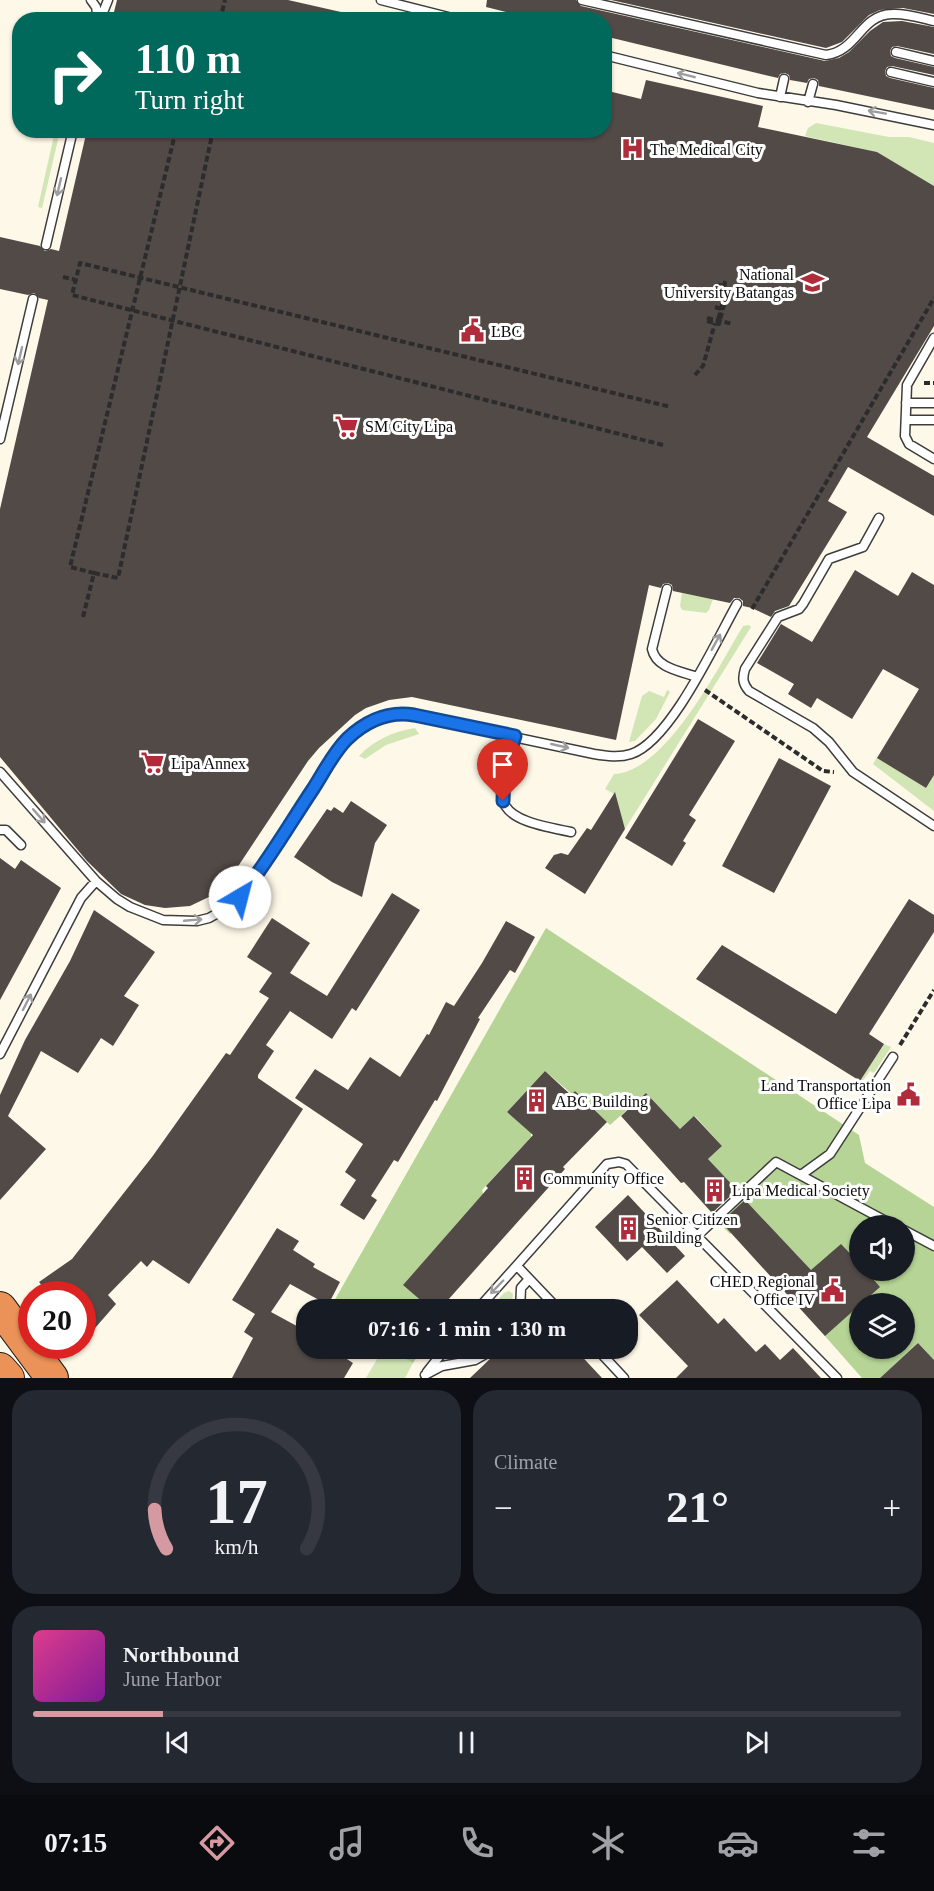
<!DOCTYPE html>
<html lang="en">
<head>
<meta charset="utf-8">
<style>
	body { margin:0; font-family:"Times New Roman",serif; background:#242831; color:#f1f3f6; height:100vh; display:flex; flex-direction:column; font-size:22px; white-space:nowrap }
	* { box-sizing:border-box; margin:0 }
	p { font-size:20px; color:#9ea1a6 }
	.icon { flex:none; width:33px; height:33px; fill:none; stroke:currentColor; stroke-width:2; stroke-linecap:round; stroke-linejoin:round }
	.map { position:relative; height:1378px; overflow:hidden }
	.drawer { display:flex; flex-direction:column; gap:12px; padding:12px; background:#0d0f14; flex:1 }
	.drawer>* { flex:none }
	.banner { position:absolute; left:12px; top:12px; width:600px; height:126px; border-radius:24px; box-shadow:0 2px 4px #0004; background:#00695c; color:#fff; overflow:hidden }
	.tools { position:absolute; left:849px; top:1215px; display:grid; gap:12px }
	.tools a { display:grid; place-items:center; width:66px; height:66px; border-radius:50%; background:#171b24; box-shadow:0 2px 4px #0004; font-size:30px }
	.speed { position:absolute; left:18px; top:1281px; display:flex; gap:12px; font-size:30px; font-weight:700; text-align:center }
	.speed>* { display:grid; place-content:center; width:78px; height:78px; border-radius:50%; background:#171b24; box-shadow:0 2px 4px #0004; line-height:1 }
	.speed .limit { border:9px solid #d22; background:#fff; color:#111 }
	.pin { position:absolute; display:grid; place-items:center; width:51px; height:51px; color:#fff; margin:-62px -26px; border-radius:50% 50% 50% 0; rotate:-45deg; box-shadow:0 0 6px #0007 }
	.pin .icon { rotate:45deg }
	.me { position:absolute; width:66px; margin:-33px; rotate:37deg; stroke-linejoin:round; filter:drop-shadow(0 0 4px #0008) }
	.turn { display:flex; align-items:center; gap:21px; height:126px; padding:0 24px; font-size:27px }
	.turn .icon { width:78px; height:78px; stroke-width:2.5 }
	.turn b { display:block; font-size:42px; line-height:51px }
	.big { font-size:45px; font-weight:600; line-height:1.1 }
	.drawer .tile { flex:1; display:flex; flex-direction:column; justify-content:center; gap:9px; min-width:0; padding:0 21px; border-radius:24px; background:#242831 }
	.drawer .dial { align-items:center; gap:0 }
	.dial svg { height:156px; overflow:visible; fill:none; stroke:#363941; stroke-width:7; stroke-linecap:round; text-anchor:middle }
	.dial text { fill:#f1f3f6; stroke:none }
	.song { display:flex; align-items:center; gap:18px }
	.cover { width:72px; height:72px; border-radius:9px; background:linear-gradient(135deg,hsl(330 70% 55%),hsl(290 70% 35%)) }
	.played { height:6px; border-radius:3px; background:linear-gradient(90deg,#d499a1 15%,#363941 15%) }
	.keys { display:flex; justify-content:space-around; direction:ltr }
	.heat { display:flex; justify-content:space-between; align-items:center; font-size:33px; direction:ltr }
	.drawer .tiles { flex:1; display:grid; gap:12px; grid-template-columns:1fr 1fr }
	.tile:last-child { grid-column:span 2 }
	.trip { position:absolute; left:296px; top:1299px; width:342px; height:60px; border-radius:24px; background:#171b24; box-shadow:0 2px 4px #0004; font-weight:600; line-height:60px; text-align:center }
	.tab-bar { display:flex; height:96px; justify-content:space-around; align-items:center; background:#090b0e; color:#9ea1a6 }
	.tab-bar .icon { width:42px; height:42px }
	.tab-bar .active { color:#d499a1 }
	.tab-bar b { font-size:27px; color:#f1f3f6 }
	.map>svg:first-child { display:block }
	.green { fill:#d1e5b5 }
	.forest { fill:#b5d495; fill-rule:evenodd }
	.building { fill:#524a47 }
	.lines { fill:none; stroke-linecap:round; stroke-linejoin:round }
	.lane-casing { stroke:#3d3d3d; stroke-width:11 }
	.highway-casing { stroke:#1b1b1b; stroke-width:34 }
	.path { stroke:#2c2c2c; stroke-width:4; stroke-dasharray:6 3; stroke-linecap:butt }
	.lane { stroke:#fff; stroke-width:8 }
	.highway { stroke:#eb9258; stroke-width:32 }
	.oneway { stroke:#9d9d9d }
	.route-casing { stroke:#114b97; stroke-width:15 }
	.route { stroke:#1a73e8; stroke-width:10 }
	.labels { text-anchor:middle; stroke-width:6; stroke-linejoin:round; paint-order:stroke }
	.poi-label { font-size:16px; fill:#0a0a0a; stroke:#fff; text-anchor:start }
</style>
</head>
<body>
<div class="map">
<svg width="934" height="1378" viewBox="0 0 934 1378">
	<rect width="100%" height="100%" fill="#fef8e8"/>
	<path class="green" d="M 816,123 L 889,137 L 909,137 L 934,143 L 934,186 L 877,152 L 805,136 L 808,128 Z
		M 55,131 L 60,131 L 42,208 L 38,207 Z
		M 682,593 L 713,599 L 709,610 L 706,613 L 682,610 L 680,606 Z
		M 749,625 L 751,627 L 625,829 L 616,795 L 605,789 L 614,774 C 666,772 719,666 743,626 Z
		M 667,690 L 670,692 L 656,719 L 635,741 L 629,742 L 642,696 L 649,691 L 664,697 Z
		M 415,728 L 419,734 L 386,745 L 365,759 L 359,756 C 374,740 394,731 415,728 Z
		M 877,757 L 926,788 L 934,775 L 934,811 L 873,764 Z
		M 884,1044 L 891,1047 L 874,1073 L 870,1071 L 862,1082 L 860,1081 Z
		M 509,1291 L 513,1294 L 511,1309 L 489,1309 L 504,1293 Z
		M 383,1349 L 388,1349 L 413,1363 L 405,1378 L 366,1378 Z"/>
	<path class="forest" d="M 546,928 L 859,1135 L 865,1163 L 934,1207 L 934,1360 L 918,1343 L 880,1378 L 862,1378 L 801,1309 L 815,1276 L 809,1268 L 755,1211 L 730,1234 L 714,1218 L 740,1194 L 708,1159 L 722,1146 L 695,1116 L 680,1129 L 646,1093 L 610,1125 L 575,1091 L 572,1094 L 545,1071 L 507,1112 L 531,1133 L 531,1137 L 482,1190 L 483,1194 L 404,1284 L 432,1309 L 329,1310 ZM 860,1226 L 904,1226 L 904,1270 L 860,1270 ZM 860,1304 L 904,1304 L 904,1348 L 860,1348 Z
		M 388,1349 L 422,1348 L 422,1349 L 413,1363 Z"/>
	<path class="building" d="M 117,0 L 288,0 L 341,12 L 340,20 L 112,20 Z
		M 487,0 L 576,0 L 581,6 L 825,61 L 839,58 L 849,52 L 870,31 L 883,22 L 902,21 L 934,27 L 934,54 L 897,46 L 892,47 L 890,51 L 891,56 L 895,58 L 934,67 L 934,75 L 892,66 L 887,67 L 885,71 L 886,76 L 890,78 L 934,88 L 934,110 L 819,86 L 818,80 L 814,78 L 809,79 L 807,83 L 790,80 L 789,75 L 785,73 L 780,74 L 778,78 L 765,75 L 604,36 L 604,20 L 539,20 L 486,7 Z
		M 611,0 L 934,0 L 934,14 L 903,8 L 880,10 L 869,15 L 842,42 L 826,48 Z
		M 646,80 L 763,106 L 758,127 L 877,152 L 934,186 L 934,326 L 867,437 L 934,476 L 934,516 L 848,467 L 828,501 L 847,512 L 789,606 L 775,611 L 771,617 L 752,608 L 743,606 L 743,601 L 739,598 L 734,598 L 730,603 L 673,591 L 672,585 L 668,583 L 663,584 L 661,588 L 649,585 L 616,740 L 412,697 L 389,700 L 366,708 L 355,715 L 319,748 L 308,761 L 231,877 L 211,896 L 190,906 L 165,908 L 145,905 L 121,894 L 87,861 L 0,757 L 0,509 L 48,300 L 39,298 L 34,293 L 28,295 L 0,289 L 0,237 L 40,246 L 45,251 L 51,249 L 59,251 L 87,130 L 604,130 L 604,90 L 641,99 Z
		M 855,570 L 898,596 L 912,572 L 934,585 L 934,775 L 926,788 L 877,758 L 919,689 L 883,669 L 852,719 L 817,698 L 811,708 L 788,694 L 794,684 L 757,663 L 781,624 L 812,642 Z
		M 698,719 L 735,741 L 689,815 L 696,820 L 683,841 L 686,843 L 672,866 L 625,838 Z
		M 779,758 L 831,786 L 774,893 L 722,866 Z
		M 615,792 L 625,829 L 585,894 L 545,868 L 554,855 L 561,853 L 568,855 L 587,828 L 591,830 Z
		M 351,801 L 387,825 L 375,843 L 362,897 L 332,882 L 294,857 L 327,809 L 331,811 L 334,807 L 343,813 Z
		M 0,858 L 15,869 L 21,860 L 61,888 L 0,1000 Z
		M 392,893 L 420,910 L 356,1011 L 352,1008 L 332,1039 L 290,1011 L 266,1045 L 274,1051 L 258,1075 L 258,1078 L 303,1109 L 189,1284 L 153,1260 L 147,1267 L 141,1261 L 108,1295 L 116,1304 L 82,1343 L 82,1294 L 49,1294 L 39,1282 L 72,1259 L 152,1157 L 226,1053 L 230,1055 L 269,998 L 259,992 L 272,973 L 247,957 L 272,918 L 310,943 L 290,973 L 327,996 Z
		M 909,899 L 934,915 L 934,932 L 869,1034 L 884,1044 L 860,1081 L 696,979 L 722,945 L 836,1014 Z
		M 94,910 L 155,952 L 124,996 L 139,1005 L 113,1046 L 101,1038 L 78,1073 L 41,1051 L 8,1116 L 46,1149 L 0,1200 L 0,1095 L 25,1040 L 70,961 Z
		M 506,921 L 535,937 L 515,973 L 510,970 L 478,1018 L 480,1019 L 437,1101 L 435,1100 L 398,1162 L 394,1160 L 371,1196 L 377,1200 L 364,1220 L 340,1205 L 356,1180 L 345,1172 L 363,1144 L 295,1098 L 315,1069 L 348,1090 L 370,1057 L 400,1077 L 427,1034 L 429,1035 L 446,1002 L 454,1006 L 482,963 Z
		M 545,1071 L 571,1095 L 575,1091 L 607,1122 L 563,1167 L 565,1169 L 439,1310 L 432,1310 L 403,1285 L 488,1188 L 486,1186 L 533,1135 L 507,1112 Z
		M 646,1093 L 680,1129 L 694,1116 L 722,1146 L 708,1159 L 737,1190 L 712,1213 L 684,1182 L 681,1183 L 621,1116 Z
		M 628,1195 L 685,1256 L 667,1273 L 642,1247 L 627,1261 L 595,1227 Z
		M 745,1200 L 811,1270 L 841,1244 L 860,1264 L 860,1270 L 865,1270 L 880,1287 L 825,1336 L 721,1222 Z
		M 277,1228 L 299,1241 L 293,1250 L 315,1264 L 313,1267 L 340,1282 L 328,1305 L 290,1284 L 271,1312 L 306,1331 L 306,1348 L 330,1348 L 353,1363 L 344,1378 L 232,1378 L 253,1338 L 244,1332 L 255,1314 L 232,1300 Z
		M 677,1280 L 718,1324 L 724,1318 L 756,1352 L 765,1344 L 780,1360 L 793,1348 L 821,1378 L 676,1378 L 688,1366 L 639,1315 Z
		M 918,1343 L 934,1360 L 934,1378 L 880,1378 Z
		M 502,1348 L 574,1348 L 602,1378 L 470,1378 L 491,1358 L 500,1353 Z"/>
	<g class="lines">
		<defs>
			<path id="lane" d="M 91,0 L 96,7 L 98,20
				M 381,0 L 460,20
				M 582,0 L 826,55 C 858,51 860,15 892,14 C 905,13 921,18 934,21
				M 100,20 L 108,0
				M 896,52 L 934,61
				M 604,55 L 758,93 L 836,105 L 934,125
				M 891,72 L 934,82
				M 780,97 L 784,79
				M 808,102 L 813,84
				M 46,245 L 73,130
				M 934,338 L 907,385 L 905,436 L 909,444 L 934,459
				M 906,403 L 934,403
				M 906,420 L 934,420
				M 0,439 L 33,299
				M 879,518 L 863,547 L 829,559 L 803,604 L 799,609 L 778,617 L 745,669 C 742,679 743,684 749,691 L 813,728 L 829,742 L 853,772 L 934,826
				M 667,589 L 652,649 C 656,668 680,671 697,677
				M 515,736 C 488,809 498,818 571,832
				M 0,772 L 96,881 L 117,899 L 130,907 L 163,920 L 197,921 L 209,918 L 225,909 L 240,897 L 270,856 L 339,748 L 348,738 L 374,720 L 400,713 L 594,754 C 606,756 619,758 631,754 C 671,741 716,641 737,604
				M 0,830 L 6,830 L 21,845
				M 0,1054 L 81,898 L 96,881
				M 801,1175 L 830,1154 L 893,1057
				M 904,1230 L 934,1246
				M 697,1236 L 776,1162 L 895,1226
				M 517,1266 L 559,1310
				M 477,1310 L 607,1164 L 619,1162 L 626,1164 L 837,1378
				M 520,1310 L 521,1288 L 529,1279
				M 596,1348 L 624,1378
				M 427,1372 L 446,1348
				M 425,1375 L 442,1366 L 475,1360 L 496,1348"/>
			<path id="highway" d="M 0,1308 L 52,1378
				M 0,1369 L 8,1378"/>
		</defs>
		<use href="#lane" class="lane-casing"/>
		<use href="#highway" class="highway-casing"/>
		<path class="path" d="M 203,20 L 204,17 L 213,20
			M 220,20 L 225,0
			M 63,277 L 76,280
			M 715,307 L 721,309
			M 707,318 L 733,324
			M 707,321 L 719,324 L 726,297 L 722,296 L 725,283 L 721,282 L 717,296 L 724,298 L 718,320
			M 695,375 L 703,366 L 715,323
			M 924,383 L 934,383
			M 663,445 L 72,295 L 80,263 L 671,407
			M 94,573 L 118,578 L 213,130
			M 752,609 L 934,298
			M 83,617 L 94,573 L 70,567 L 176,130
			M 705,690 L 823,771 L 834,772
			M 900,1045 L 934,990"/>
		<use href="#lane" class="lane"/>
		<use href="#highway" class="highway"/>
	</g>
	<defs><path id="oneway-shaft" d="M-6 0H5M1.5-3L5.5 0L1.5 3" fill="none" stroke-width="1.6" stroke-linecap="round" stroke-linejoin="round" transform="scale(1.5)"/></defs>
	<g class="oneway">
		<use href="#oneway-shaft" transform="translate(686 75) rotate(-166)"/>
		<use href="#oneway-shaft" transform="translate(877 112) rotate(-170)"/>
		<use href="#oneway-shaft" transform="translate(59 187) rotate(103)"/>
		<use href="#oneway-shaft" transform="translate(20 356) rotate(103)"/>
		<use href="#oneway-shaft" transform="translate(716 642) rotate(-61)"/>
		<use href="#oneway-shaft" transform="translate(560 746) rotate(13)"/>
		<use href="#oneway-shaft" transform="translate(39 816) rotate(49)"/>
		<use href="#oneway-shaft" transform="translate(193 920) rotate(-5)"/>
		<use href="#oneway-shaft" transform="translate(27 1002) rotate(-63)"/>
		<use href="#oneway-shaft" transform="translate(497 1287) rotate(134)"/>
	</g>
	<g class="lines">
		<defs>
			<path id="route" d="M 240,897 C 267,863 289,825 313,789 C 324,772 333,753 347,739 C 366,721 389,711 414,715 L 515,736 L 504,771 L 503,801"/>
		</defs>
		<use href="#route" class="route-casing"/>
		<use href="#route" class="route"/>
	</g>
	<defs>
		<symbol id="hospital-bare" viewBox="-9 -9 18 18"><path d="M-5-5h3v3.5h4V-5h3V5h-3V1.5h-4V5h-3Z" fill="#b02c3a" stroke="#fff" stroke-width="2.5" paint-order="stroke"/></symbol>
		<symbol id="university-bare" viewBox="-9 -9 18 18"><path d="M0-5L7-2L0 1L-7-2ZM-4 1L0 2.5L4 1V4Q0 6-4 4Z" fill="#b02c3a" stroke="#fff" stroke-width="2.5" paint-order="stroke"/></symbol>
		<symbol id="civic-bare" viewBox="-9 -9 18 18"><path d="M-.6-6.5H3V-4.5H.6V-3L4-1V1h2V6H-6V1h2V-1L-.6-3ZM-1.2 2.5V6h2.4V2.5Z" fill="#b02c3a" stroke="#fff" stroke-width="2.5" paint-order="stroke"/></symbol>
		<symbol id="supermarket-bare" viewBox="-9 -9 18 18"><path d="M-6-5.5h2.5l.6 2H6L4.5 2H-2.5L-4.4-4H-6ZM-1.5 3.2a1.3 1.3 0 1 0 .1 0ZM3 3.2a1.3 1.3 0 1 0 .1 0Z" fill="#b02c3a" stroke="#fff" stroke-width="2.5" paint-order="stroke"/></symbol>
		<symbol id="building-bare" viewBox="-9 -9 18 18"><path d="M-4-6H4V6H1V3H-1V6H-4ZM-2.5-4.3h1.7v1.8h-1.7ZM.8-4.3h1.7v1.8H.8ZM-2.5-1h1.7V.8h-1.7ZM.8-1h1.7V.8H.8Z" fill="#b02c3a" stroke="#fff" stroke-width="2.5" paint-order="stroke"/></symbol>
	</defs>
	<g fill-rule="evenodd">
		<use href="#hospital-bare" x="616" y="132" width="33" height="33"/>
		<use href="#university-bare" x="796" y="266" width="33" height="33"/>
		<use href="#civic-bare" x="456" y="314" width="33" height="33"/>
		<use href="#supermarket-bare" x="330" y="410" width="33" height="33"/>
		<use href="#supermarket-bare" x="136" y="746" width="33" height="33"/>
		<use href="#civic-bare" x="892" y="1078" width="33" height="33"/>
		<use href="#building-bare" x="520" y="1084" width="33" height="33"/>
		<use href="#building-bare" x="508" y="1162" width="33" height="33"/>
		<use href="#building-bare" x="698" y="1174" width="33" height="33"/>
		<use href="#building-bare" x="612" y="1212" width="33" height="33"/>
		<use href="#civic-bare" x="816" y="1274" width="33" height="33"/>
	</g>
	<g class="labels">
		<g class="poi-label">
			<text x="650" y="155">The Medical City</text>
			<text x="794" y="280" text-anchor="end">National<tspan x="794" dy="18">University Batangas</tspan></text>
			<text x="491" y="337">LBC</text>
			<text x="365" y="432">SM City Lipa</text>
			<text x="171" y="769">Lipa Annex</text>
			<text x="891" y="1091" text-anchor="end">Land Transportation<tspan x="891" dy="18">Office Lipa</tspan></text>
			<text x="555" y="1107">ABC Building</text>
			<text x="543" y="1184">Community Office</text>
			<text x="732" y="1196">Lipa Medical Society</text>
			<text x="646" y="1225">Senior Citizen<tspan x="646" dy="18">Building</tspan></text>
			<text x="815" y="1287" text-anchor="end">CHED Regional<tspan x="815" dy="18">Office IV</tspan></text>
		</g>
	</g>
</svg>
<div class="tools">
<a><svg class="icon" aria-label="sound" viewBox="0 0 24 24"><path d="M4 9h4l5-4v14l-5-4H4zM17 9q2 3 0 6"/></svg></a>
<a><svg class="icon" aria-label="layers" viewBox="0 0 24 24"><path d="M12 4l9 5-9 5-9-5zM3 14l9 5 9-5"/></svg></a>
</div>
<div class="speed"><div class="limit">20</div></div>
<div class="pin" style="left:503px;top:801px;background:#d93025"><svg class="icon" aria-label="arrive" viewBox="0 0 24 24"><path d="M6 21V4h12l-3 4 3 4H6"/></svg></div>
<svg class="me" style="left:240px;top:897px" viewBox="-20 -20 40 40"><circle r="19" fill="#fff"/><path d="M0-13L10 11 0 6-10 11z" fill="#1a73e8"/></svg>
<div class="trip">07:16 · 1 min · 130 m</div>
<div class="banner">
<div class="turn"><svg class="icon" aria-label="right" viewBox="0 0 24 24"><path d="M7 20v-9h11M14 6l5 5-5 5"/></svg><div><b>110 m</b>Turn right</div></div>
</div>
</div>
<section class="drawer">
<div class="tiles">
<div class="tile dial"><svg viewBox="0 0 100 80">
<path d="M14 69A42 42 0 1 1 86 69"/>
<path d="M14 69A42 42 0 0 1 8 49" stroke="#d499a1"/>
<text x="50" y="56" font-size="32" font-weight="700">17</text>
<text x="50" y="72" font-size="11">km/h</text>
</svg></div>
<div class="tile"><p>Climate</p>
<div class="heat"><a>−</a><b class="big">21°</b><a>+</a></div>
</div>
<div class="tile">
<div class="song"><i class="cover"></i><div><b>Northbound</b><p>June Harbor</p></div></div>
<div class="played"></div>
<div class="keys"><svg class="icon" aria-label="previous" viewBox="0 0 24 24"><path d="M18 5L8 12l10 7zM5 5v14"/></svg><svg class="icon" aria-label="pause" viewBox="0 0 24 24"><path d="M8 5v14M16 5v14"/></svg><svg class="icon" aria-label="next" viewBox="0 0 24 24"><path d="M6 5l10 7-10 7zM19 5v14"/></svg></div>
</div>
</div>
</section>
<nav class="tab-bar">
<b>07:15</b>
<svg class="icon active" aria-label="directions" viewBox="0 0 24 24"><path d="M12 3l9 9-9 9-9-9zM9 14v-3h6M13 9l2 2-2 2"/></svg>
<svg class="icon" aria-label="music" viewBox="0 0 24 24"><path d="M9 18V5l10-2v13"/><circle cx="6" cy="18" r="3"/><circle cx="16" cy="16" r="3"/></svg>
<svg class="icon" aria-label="phone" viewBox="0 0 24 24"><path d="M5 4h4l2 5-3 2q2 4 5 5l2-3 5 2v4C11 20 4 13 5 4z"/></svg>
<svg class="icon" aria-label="climate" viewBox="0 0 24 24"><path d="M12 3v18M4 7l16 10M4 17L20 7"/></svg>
<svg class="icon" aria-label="car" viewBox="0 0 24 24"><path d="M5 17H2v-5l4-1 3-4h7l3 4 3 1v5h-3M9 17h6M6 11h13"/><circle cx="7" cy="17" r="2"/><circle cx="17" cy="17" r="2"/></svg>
<svg class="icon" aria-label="filters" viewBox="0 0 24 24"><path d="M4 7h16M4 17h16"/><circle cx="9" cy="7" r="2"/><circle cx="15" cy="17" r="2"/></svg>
</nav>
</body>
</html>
